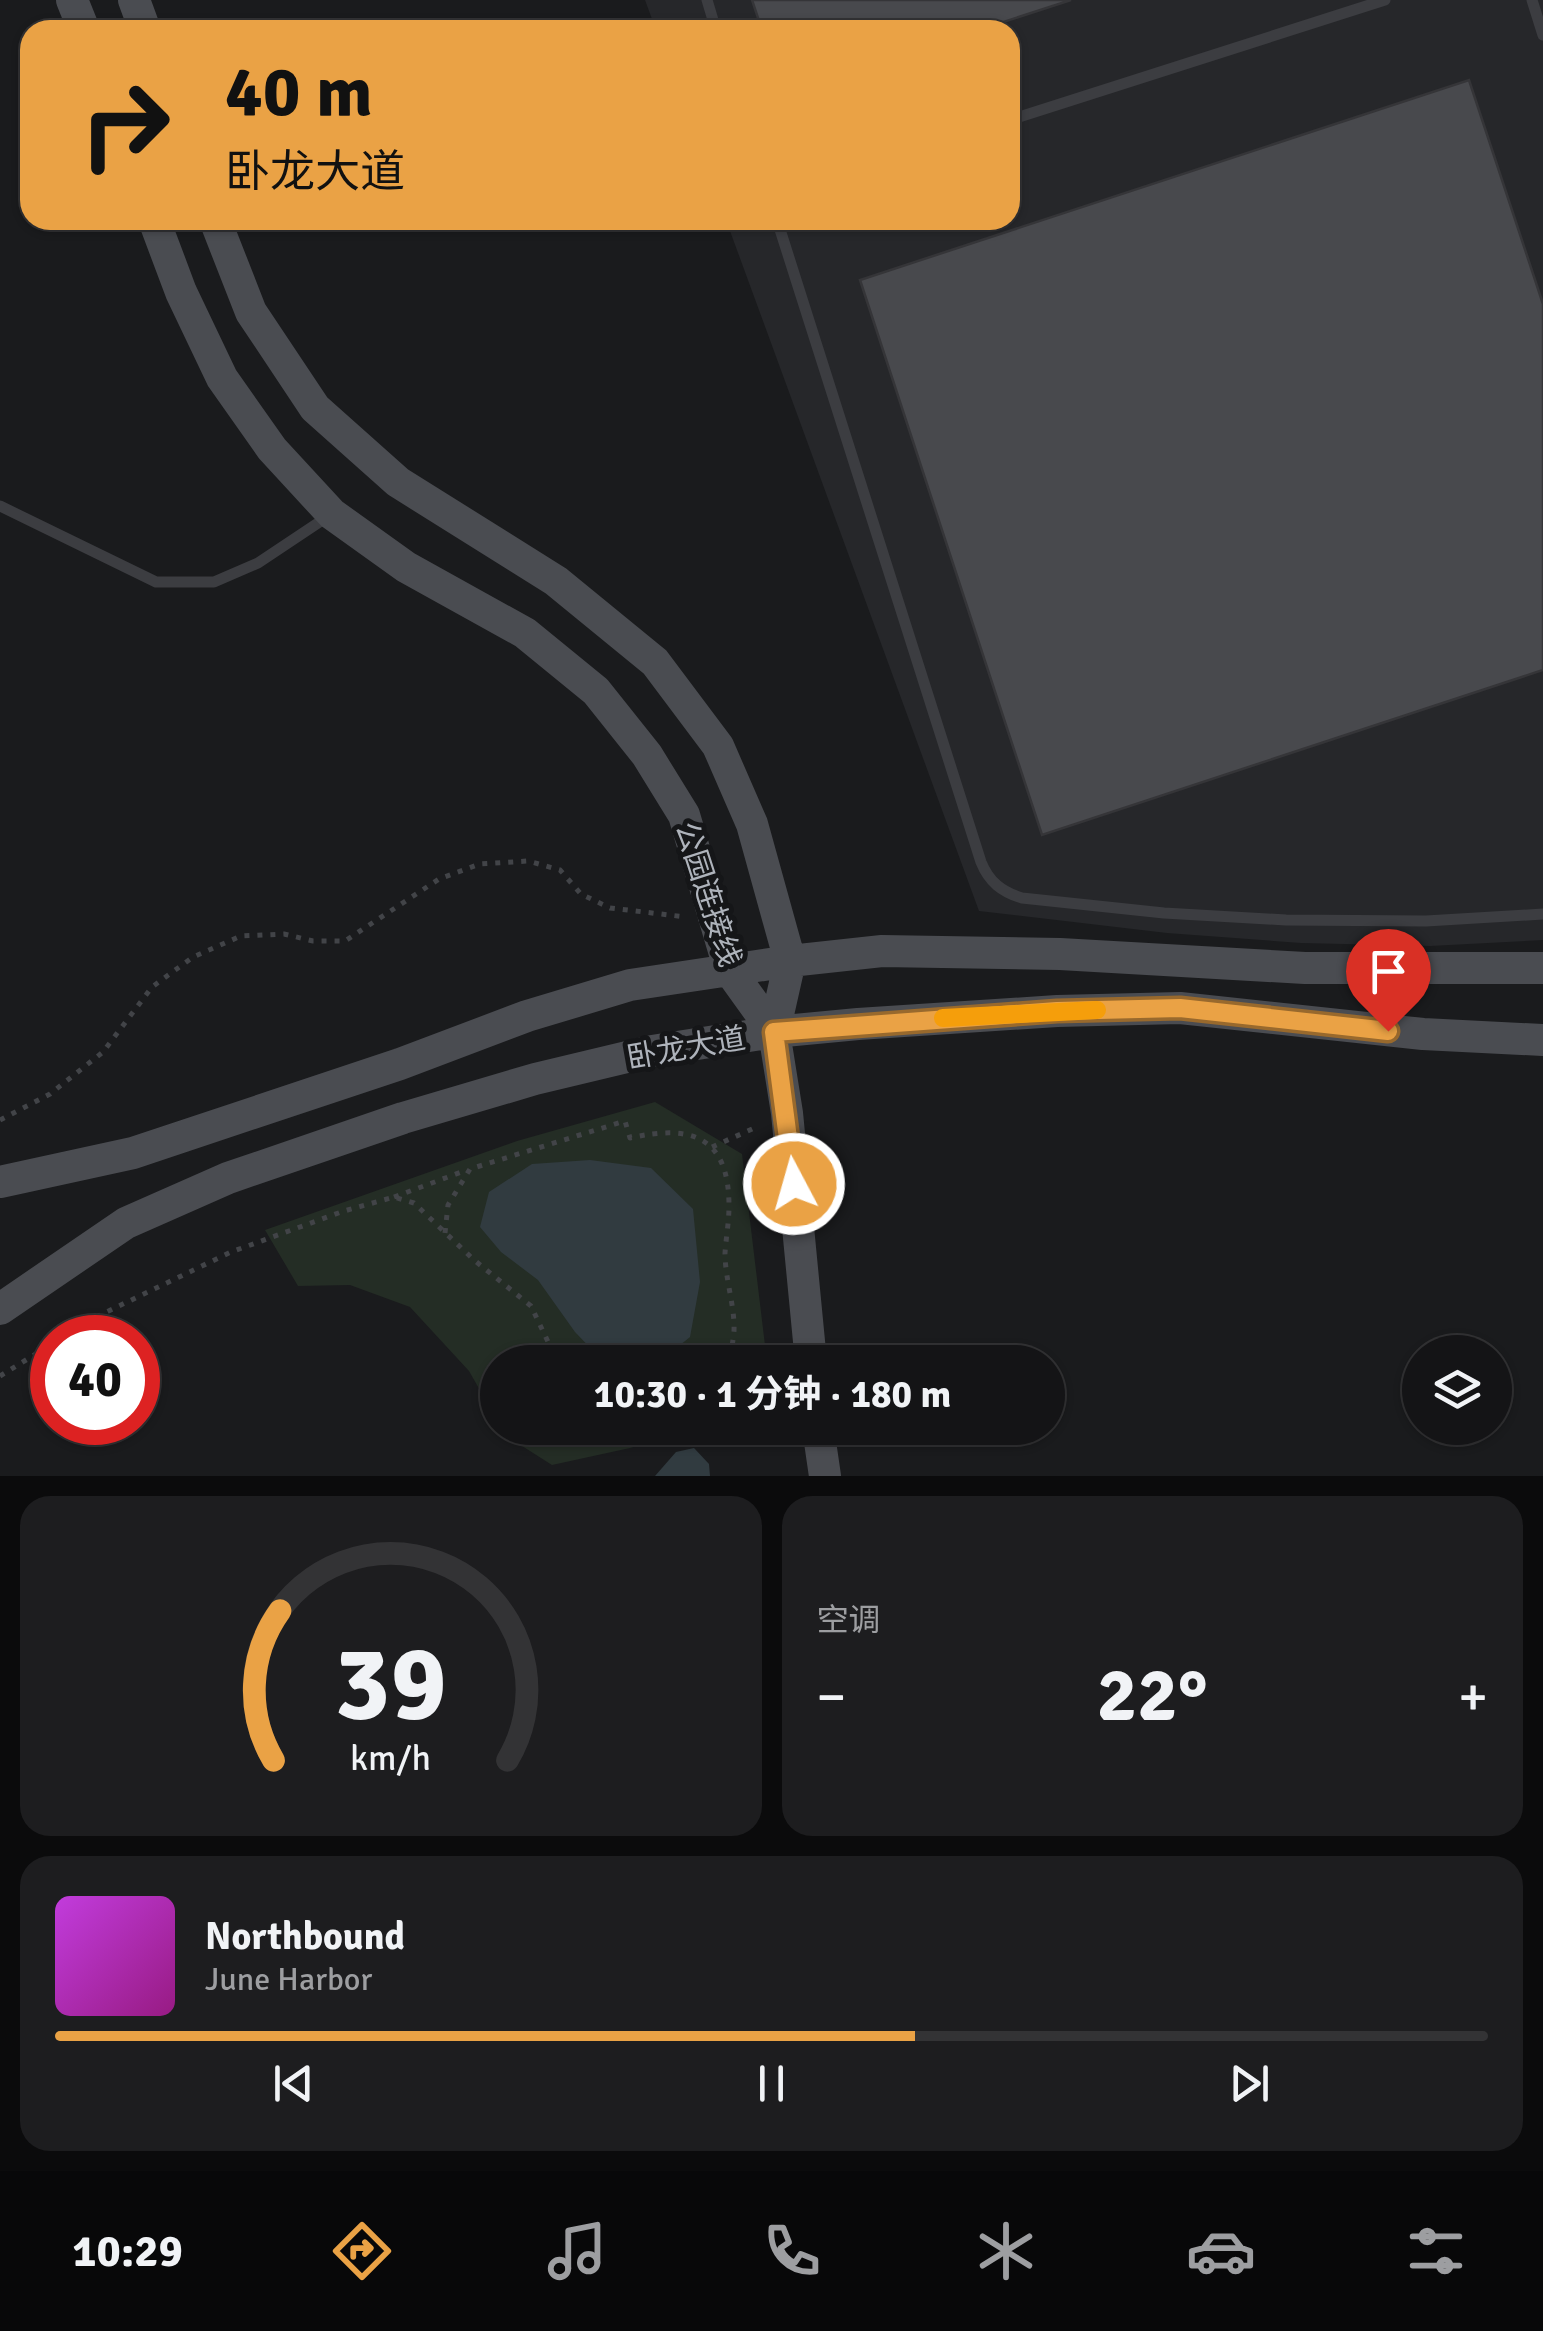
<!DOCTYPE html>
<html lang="zh">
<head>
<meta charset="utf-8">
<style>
	body { margin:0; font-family:Signika,"Noto Sans SC",sans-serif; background:#1d1d1f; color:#f1f3f6; height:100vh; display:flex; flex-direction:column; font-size:38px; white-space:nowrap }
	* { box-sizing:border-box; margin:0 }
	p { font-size:32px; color:#9d9ea1 }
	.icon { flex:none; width:55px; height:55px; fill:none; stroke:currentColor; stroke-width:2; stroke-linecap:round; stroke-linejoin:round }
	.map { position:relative; height:1476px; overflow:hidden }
	.panel { display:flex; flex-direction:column; gap:20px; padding:20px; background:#0b0b0c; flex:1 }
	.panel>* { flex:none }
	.banner { position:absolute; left:20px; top:20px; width:1000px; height:210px; border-radius:30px; box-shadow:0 2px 8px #0004,0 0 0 2px #333335; background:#eaa245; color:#111; overflow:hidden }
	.buttons { position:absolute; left:1402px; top:1335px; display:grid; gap:20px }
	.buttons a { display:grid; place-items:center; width:110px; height:110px; border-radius:50%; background:#141416; box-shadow:0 2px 8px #0004,0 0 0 2px #333335; font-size:50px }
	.speed { position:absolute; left:30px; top:1315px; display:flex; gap:20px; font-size:50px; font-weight:700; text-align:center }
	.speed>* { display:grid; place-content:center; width:130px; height:130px; border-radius:50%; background:#141416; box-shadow:0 2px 8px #0004,0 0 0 2px #333335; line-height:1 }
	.speed .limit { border:15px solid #d22; background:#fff; color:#111 }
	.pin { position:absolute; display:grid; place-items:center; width:85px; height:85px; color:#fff; margin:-102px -42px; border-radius:50% 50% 50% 0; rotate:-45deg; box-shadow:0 0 10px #0007 }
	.pin .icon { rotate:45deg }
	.me { position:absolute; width:110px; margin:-55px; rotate:354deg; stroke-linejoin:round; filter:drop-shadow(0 0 8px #0008) }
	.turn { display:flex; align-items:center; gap:35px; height:210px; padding:0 40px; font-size:45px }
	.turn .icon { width:130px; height:130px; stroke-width:2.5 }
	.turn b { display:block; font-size:70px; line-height:85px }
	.big { font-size:75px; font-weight:700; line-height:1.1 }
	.panel .widget { flex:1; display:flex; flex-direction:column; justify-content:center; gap:15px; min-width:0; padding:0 35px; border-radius:30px; background:#1d1d1f }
	.panel .dial { align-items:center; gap:0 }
	.dial svg { height:260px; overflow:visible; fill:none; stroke:#333335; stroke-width:7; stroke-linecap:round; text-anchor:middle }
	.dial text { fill:#f1f3f6; stroke:none }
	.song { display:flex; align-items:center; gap:30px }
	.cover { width:120px; height:120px; border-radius:15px; background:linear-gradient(135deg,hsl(290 70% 55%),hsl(310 70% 35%)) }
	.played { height:10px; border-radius:5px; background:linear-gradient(90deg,#eaa245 60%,#333335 60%) }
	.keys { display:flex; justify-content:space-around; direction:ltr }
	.heat { display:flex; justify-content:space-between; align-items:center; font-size:55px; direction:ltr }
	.panel .tiles { flex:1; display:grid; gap:20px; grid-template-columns:1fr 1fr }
	.widget:last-child { grid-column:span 2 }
	.trip { position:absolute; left:480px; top:1345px; width:585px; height:100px; border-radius:50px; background:#141416; box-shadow:0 2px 8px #0004,0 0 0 2px #333335; font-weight:700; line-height:100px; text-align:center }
	.dock { display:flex; height:160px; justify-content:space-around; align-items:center; background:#080809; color:#9d9ea1 }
	.dock .icon { width:70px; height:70px }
	.dock .selected { color:#eaa245 }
	.dock b { font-size:45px; color:#f1f3f6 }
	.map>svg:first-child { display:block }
	.built { fill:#26272a }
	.green { fill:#242d25 }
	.water { fill:#313b40 }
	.building { fill:#48494d; stroke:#353538; stroke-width:2.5 }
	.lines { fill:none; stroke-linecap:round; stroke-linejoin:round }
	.path { stroke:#424448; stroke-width:5; stroke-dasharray:5 8; stroke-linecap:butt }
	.lane { stroke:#3c3d41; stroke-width:11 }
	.secondary { stroke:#4a4c51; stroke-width:32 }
	.route-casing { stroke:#98692d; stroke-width:25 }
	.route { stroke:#eaa245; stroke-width:18 }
	.slow { stroke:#f59e0b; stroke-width:18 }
	.labels { text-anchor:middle; stroke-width:10; stroke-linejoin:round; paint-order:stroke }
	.street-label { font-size:30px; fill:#aeb3bb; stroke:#151618 }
</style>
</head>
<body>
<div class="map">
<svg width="1543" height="1476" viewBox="0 0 1543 1476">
	<rect width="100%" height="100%" fill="#1a1b1d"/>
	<path class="built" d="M 645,0 L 1543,0 L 1543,940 L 1430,946 L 1301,943 L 1167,933 L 979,911 L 726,220 L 1010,220 L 1010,30 L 656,30 Z"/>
	<path class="green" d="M 655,1102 L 742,1154 L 767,1362 L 498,1362 L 497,1420 L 469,1371 L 410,1307 L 350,1285 L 298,1286 L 265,1230 L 517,1141 Z
		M 502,1428 L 699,1428 L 630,1448 L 552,1465 L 508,1437 Z"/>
	<path class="water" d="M 590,1160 L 651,1168 L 693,1209 L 700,1282 L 690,1337 L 659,1362 L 602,1360 L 575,1332 L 538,1280 L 501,1252 L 480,1227 L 489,1192 L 532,1164 Z
		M 694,1448 L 709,1464 L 710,1476 L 655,1476 L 676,1452 Z"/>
	<path class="building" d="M 752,0 L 1071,0 L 979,30 L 762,30 Z
		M 1469,80 L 1543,304 L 1543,670 L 1042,835 L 860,280 Z"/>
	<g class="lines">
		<path class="path" d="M 0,1120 L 50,1094 L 103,1052 L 152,987 L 193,957 L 241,936 L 284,934 L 313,941 L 345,941 L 439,879 L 480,864 L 528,861 L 560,870 L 581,894 L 610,908 L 686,917
			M 712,1147 L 759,1126
			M 394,1197 L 467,1170
			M 445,1233 L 448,1205 L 470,1169 L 625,1121 L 630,1138 C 691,1124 729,1136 729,1206 C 729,1222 726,1238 725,1253 C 725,1279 735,1306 734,1331 C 733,1342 731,1352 729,1362
			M 63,1338 L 96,1317 L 231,1252 L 344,1211 L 394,1197 L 414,1203 L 474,1260 L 531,1306 L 551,1348 L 564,1362
			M 0,1376 L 52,1344"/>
		<path class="lane" d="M 707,0 L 716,30
			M 1532,0 L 1543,35
			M 1010,120 L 1385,0
			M 777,220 L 981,862 C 989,882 1002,892 1022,898 L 1164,913 L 1286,920 L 1426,921 L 1543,914
			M 0,506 L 156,582 L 214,582 L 258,563 L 330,515"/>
		<path class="secondary" d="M 72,0 L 84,30
			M 134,0 L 145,30
			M 154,220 L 181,292 L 222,378 L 272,449 L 332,514 L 406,567 L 525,633 L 596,691 L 647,755 L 684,815 L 730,971 L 774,1032
			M 215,220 L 251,312 L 315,408 L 398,482 L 556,581 L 655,662 L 718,746 L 752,824 L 790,961 L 774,1032 L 787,1113 L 811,1362
			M 0,1182 L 133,1153 L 400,1064 L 527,1016 L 630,985 L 790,961 L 882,951 L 1060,954 L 1305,968 L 1543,968
			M 0,1309 L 126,1223 L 228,1178 L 403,1118 L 535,1079 L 652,1051 L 774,1032 L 858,1024 L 1057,1011 L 1180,1008 L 1423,1034 L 1543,1040
			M 818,1428 L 825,1476"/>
	</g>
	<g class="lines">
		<defs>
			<path id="route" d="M 794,1184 L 774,1032 L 1057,1011 L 1180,1008 L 1388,1031"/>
		</defs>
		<use href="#route" class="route-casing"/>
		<use href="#route" class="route"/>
		<path class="slow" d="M 943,1018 L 1097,1010"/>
	</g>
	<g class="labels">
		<g class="street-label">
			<text transform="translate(708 894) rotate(72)" y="10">公园连接线</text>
			<text transform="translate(686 1048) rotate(-10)" y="10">卧龙大道</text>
		</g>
	</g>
</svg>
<div class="buttons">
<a><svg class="icon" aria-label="layers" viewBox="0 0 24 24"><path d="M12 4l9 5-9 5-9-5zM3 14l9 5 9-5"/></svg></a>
</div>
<div class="speed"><div class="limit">40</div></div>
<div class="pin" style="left:1388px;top:1031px;background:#d93025"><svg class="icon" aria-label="arrive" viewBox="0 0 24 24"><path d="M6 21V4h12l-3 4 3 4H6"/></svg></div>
<svg class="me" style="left:794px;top:1184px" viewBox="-20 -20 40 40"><circle r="17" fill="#eaa245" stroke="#fff" stroke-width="3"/><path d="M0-11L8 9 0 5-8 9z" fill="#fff"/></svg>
<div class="trip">10:30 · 1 分钟 · 180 m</div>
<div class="banner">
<div class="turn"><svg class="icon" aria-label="right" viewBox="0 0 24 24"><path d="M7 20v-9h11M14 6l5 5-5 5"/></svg><div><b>40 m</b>卧龙大道</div></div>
</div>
</div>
<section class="panel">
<div class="tiles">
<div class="widget dial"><svg viewBox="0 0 100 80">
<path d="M14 69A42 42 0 1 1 86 69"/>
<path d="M14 69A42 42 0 0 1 16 23" stroke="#eaa245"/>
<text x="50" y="56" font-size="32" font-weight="700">39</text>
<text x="50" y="72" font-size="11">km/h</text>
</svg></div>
<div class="widget"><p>空调</p>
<div class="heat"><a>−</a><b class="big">22°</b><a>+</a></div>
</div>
<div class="widget">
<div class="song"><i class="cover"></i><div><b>Northbound</b><p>June Harbor</p></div></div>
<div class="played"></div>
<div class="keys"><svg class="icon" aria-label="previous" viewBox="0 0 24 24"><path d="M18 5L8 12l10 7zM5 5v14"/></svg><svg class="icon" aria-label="pause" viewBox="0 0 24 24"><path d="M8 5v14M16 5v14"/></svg><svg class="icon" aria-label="next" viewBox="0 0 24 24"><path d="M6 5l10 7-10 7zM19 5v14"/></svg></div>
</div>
</div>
</section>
<nav class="dock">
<b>10:29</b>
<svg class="icon selected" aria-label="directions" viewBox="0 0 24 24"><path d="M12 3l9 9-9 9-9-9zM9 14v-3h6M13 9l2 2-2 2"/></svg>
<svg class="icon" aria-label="music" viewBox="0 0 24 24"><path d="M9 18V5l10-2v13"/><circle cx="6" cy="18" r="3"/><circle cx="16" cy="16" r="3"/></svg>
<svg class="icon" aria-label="phone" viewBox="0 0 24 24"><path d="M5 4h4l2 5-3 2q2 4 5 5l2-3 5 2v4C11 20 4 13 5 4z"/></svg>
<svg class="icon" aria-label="climate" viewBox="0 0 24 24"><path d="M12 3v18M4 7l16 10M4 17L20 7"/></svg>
<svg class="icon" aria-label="car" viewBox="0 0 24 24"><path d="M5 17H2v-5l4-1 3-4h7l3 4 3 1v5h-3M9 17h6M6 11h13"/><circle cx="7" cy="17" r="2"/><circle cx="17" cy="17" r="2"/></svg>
<svg class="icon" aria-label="filters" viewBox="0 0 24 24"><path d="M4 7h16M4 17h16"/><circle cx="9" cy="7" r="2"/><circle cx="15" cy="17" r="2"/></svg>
</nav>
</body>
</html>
